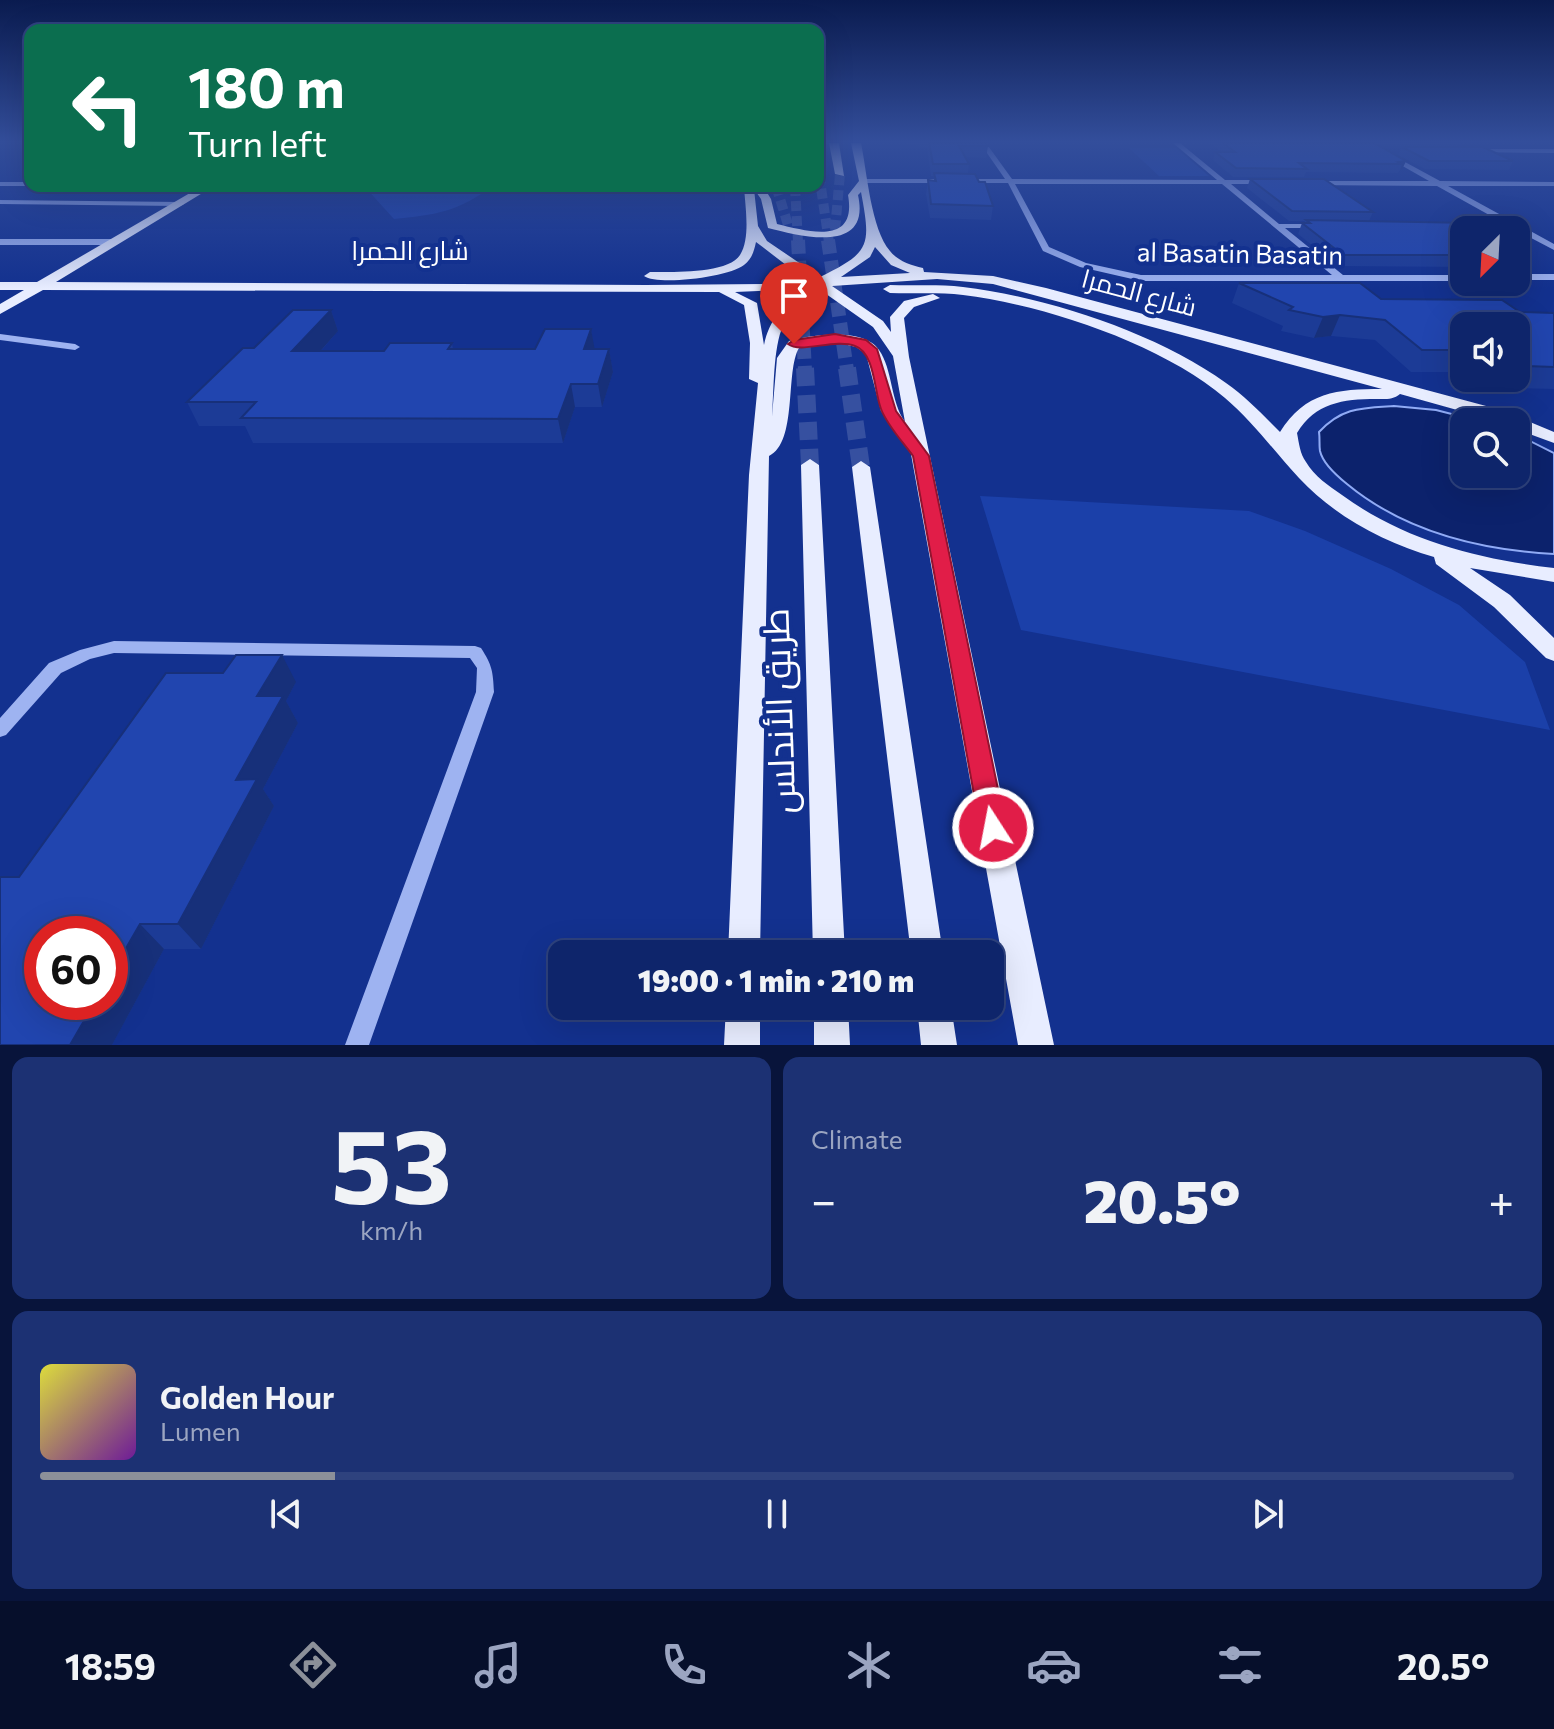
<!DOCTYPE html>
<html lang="en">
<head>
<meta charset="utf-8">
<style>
	body { margin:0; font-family:Commissioner,Cairo,sans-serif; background:#1c3173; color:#f1f3f6; height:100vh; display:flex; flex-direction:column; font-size:30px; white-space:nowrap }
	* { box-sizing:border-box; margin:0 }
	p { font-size:26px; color:#9ba5c1 }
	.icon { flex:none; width:44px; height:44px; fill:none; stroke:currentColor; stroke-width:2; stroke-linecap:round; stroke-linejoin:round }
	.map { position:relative; height:1045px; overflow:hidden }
	.drawer { display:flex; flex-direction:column; gap:12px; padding:12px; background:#08143b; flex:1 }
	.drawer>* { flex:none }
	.banner { position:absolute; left:24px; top:24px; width:800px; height:168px; border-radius:16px; box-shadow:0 8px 32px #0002,0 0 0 2px #2e427e; background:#0b6e4f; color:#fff; overflow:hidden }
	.needle { width:52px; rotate:204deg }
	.fabs { position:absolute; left:1450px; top:216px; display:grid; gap:16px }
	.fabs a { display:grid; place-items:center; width:80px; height:80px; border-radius:16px; background:#0e256b; box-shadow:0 8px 32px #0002,0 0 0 2px #2e427e; font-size:40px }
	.speed { position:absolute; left:24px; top:916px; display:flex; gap:16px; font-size:40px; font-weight:700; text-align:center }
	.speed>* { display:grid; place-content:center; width:104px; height:104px; border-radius:50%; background:#0e256b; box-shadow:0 8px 32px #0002,0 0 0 2px #2e427e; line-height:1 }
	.speed .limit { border:12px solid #d22; background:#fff; color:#111 }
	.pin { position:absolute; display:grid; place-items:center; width:68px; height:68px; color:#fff; margin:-82px -34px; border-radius:50% 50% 50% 0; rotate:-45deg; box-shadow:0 0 8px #0007 }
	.pin .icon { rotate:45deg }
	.me { position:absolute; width:88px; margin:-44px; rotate:349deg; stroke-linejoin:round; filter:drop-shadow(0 0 6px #0008) }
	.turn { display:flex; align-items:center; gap:28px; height:168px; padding:0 32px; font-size:36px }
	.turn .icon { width:104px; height:104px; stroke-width:2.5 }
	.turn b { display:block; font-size:56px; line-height:68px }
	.big { font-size:60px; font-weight:800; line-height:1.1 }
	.drawer .card { flex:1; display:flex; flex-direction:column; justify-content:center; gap:12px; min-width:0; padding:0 28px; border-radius:16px; background:#1c3173 }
	.drawer .dial { align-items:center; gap:0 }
	.dial b { font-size:104px; line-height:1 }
	.song { display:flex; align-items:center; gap:24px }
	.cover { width:96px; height:96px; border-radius:12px; background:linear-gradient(135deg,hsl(60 70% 55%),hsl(280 70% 35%)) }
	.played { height:8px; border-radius:4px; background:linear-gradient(90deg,#8c9099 20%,#2e427e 20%) }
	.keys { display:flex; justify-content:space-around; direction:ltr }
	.heat { display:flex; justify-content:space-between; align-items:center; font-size:44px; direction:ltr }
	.drawer .tiles { flex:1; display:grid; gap:12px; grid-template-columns:1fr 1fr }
	.card:last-child { grid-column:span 2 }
	.trip { position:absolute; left:548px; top:940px; width:456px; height:80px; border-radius:16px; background:#0e256b; box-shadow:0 8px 32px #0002,0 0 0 2px #2e427e; font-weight:800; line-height:80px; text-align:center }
	.menu { display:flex; height:128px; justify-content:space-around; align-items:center; background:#060f2b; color:#9ba5c1 }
	.menu .icon { width:56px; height:56px }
	.menu .active { color:#8c9099 }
	.menu b { font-size:36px; color:#f1f3f6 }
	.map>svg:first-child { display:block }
	.green { fill:#1b40a9 }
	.water { fill:#0c226c; stroke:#90abf5; stroke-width:2 }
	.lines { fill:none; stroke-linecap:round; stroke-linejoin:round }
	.major-tunnel-far2 { stroke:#3650a0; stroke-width:10; stroke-dasharray:10 5; stroke-linecap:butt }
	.major-tunnel-far1 { stroke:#3650a0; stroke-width:14; stroke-dasharray:14 7; stroke-linecap:butt }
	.major-tunnel { stroke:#3650a0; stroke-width:18; stroke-dasharray:18 9; stroke-linecap:butt }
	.minor { fill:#9eb3f1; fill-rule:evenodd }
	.major { fill:#e8edff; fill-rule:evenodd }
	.wall { fill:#1c3b96 }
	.shaded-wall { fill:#17307a }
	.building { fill:#2145af; stroke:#17307a; stroke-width:2 }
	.route { fill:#e11d48; stroke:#92132f; stroke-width:2 }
	.labels { text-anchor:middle; stroke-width:8; stroke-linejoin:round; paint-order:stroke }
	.far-street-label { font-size:26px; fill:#fff; stroke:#13318f }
	.near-street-label { font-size:36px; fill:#fff; stroke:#13318f }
</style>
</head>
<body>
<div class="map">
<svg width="1554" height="1045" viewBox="0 0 1554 1045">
	<rect width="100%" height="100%" fill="#13318f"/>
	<path class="green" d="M 1129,148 L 1176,148 L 1209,176 L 1159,176 Z
		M 364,186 L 492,186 C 459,212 434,215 394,219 Z
		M 980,496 L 1249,511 L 1305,531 L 1391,569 L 1459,605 L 1525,662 L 1550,730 L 1021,630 Z"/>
	<path class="water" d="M 1394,406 L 1436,410 L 1483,422 L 1464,422 L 1464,474 L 1516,474 L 1516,434 L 1554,453 L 1554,554 C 1480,550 1405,532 1347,484 C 1337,476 1323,464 1320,451 C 1319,445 1320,438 1319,432 C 1342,407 1362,408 1394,406 Z"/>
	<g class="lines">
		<path class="major-tunnel-far2" d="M 819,174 L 829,242
			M 776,186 L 789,228
			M 795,186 L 798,242
			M 835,230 L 840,174"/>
		<path class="major-tunnel-far1" d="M 798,240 L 805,370
			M 828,240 L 847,370"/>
		<path class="major-tunnel" d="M 805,368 L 810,465
			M 847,368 L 861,467"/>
		<path class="minor" d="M 980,143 L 986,143 L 1012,179 L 1217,180 L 1173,143 L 1180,143 L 1225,180 L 1269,180 L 1266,184 L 1231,184 L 1279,224 L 1322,224 L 1323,226 L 1319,228 L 1285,228 L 1343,275 L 1464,275 L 1464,281 L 1141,281 L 1080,267 L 1043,251 L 1008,183 L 864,183 L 860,181 L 864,179 L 1005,179 ZM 1015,184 L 1222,184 L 1332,275 L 1141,275 L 1086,263 L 1049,247 Z
			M 1362,143 L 1370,143 L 1440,181 L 1554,182 L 1554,186 L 1448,186 L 1554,244 L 1554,250 L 1516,230 L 1461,230 L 1460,228 L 1464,226 L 1509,226 L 1437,186 L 1307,185 L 1310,181 L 1429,181 Z
			M 1475,149 L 1554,149 L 1554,153 L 1473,152 Z
			M 0,182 L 30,182 L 31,186 L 0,186 Z
			M 153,186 L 210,186 L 211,187 L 207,189 L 157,188 Z
			M 0,200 L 180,202 L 184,204 L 180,206 L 0,204 Z
			M 0,239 L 115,239 L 119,242 L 115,245 L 0,245 Z
			M 1516,274 L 1554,274 L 1554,280 L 1516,280 Z
			M 0,334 L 75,344 L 80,347 L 75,350 L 0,340 Z
			M 114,641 L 475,646 L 481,648 C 492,665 493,671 494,692 L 369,1045 L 345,1045 L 476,692 L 477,668 L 470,658 L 114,653 L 90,659 L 61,673 L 6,735 L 0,737 L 0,718 L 49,663 L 80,650 Z"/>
		<path class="major" d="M 829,143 L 839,143 L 844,176 L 835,174 Z
			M 851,143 L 861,143 C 867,172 871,229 890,251 C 898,261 910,265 923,268 L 924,272 L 993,276 L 1046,288 L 1501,410 L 1554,432 L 1554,443 L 1516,429 L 1516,422 L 1500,422 L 1400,394 C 1393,400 1385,399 1376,399 C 1343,399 1315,403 1297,433 C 1299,443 1300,454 1306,462 C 1314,476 1329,486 1342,495 C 1405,541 1478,559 1554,568 L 1554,582 L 1470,568 L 1510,595 L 1554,638 L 1554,661 L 1546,658 L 1494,607 L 1436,564 L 1434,557 C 1385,543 1334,516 1299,478 C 1274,451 1253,422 1225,398 C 1162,344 1045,305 963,295 C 939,292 914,294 890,293 L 883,289 L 890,285 C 914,286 939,284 963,287 C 1047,297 1157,333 1226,383 C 1246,397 1263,415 1280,432 C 1305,392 1337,389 1382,389 L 993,284 L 937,279 L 832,286 L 883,321 L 891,332 L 890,317 L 904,301 L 933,294 L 940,298 L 914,307 L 904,318 L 909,357 L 1054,1045 L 1018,1045 L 911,454 L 881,411 L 866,354 L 856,347 L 835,342 L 799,348 C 785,371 798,442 769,456 L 760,954 L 728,954 L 749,475 L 758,383 L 749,379 L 750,343 L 744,305 L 719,292 L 43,290 L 0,314 L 0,304 L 24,290 L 0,290 L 0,282 L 37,282 L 202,186 L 214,186 L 56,282 L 646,285 L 778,284 L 807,281 L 756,242 C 754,251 752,259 744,265 C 729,277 658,286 644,276 L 650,272 C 671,272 728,274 740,255 C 751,237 745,206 744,186 L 763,186 L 771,199 L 777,224 C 810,232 857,245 848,195 L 859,181 ZM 754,189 L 761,199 L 768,228 C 803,237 871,254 858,195 L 861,192 C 871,246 871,252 820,277 L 767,241 L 758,226 ZM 875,247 L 891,265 L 910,273 L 841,277 L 870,257 ZM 803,289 C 783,305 769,320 764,345 L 757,303 L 735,292 ZM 819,289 L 873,327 L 893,356 L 905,422 C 890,400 893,370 879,350 C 863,327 812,335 789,341 L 777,358 L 772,416 C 774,391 773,347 783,326 C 791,310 806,300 819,289 Z
			M 818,164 L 823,167 L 824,174 L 819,177 Z
			M 810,459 L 819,465 L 845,954 L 813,954 L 801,465 Z
			M 861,461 L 870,467 L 943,954 L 911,954 L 852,467 Z
			M 726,1006 L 760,1006 L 760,1045 L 724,1045 Z
			M 814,1006 L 848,1006 L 850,1045 L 814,1045 Z
			M 917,1006 L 951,1006 L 957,1045 L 921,1045 Z"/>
	</g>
	<path class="wall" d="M 906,143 L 986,143 L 988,146 L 986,158 L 965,157 L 969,164 L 968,174 L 993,206 L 991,220 L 930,218 L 926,194 L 928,180 L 934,181 L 934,176 L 931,176 L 927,148 Z
		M 1210,143 L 1374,143 L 1406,161 L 1402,169 L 1400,170 L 1398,173 L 1306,172 L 1304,177 L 1233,177 L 1213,160 L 1215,152 L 1222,152 Z
		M 1376,143 L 1460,143 L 1458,146 L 1382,146 Z
		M 1402,147 L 1513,161 L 1509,170 L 1425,169 L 1398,155 Z
		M 1250,179 L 1373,212 L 1369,221 L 1464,230 L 1464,267 L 1338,266 L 1298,234 L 1302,223 L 1305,223 L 1305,221 L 1289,221 L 1247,188 Z
		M 1516,248 L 1529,255 L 1522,267 L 1516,267 Z
		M 1239,283 L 1381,299 L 1520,312 L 1554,313 L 1554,389 L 1513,388 L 1499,378 L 1516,378 L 1516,326 L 1464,326 L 1464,372 L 1411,372 L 1375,340 L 1331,336 L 1314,338 L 1281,331 L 1283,326 L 1232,303 Z
		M 331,310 L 338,331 L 321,351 L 384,351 L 452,343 L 453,349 L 535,349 L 591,329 L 594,349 L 609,349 L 613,372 L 602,407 L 575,407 L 563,443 L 253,443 L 245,426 L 199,426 L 187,402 L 254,348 Z
		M 296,682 L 286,701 L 298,723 L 263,789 L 274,806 L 201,949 L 164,949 L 112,1045 L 0,1045 L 19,877 Z"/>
	<path class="shaded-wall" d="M 1406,161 L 1402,169 L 1400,170 L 1402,164 L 1398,162 Z
		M 331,310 L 338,331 L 301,373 L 292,351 Z
		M 1340,315 L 1331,336 L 1314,338 L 1323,317 Z
		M 591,329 L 595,351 L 584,349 Z
		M 609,349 L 613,372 L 602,407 L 598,384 Z
		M 571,384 L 575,407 L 563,443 L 558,419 Z
		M 282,655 L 296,682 L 286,701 L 298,723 L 263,789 L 274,806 L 201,949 L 178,924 L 257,696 Z
		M 140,924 L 164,949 L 112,1045 L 70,1045 L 95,1002 L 110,1002 L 110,976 Z"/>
	<path class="building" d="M 929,143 L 986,143 L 988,146 L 959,146 L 969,164 L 933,164 Z
		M 1223,143 L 1374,143 L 1406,161 L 1398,162 L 1402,164 L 1299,163 L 1307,169 L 1236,168 L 1215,152 L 1235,152 Z
		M 1402,147 L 1483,147 L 1513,161 L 1429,161 Z
		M 934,173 L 975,174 L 979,182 L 985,182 L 993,206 L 931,204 L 928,180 L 936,181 Z
		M 1250,179 L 1324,179 L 1373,212 L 1292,211 Z
		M 1306,220 L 1473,223 L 1485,230 L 1464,230 L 1464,255 L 1343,255 L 1302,223 L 1310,223 Z
		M 1516,248 L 1529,255 L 1516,255 Z
		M 1239,283 L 1360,283 L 1381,299 L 1502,300 L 1520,312 L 1554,313 L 1554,367 L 1526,366 L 1516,359 L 1516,326 L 1464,326 L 1464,350 L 1422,350 L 1385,320 L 1340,315 L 1323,317 L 1289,310 L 1293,307 Z
		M 293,310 L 331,310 L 292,351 L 384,351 L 390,343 L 452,343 L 448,349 L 535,349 L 545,329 L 591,329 L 584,349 L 609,349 L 598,384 L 571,384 L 558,419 L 241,418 L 256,402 L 187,402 L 243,348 L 254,348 Z
		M 236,655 L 282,655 L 257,696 L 283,696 L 236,780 L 257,779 L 178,924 L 140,924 L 110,976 L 110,934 L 42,934 L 42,1002 L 95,1002 L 70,1045 L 0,1045 L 0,877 L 19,877 L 166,673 L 223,673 Z"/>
	<linearGradient id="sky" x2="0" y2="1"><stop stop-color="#0a1b4f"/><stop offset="0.49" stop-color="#334e9b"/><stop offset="1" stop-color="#334e9b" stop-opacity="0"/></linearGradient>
	<rect width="1554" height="289" fill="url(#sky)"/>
	<path class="route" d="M 835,334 L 866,340 L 877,349 L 896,411 L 929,456 L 1006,828 L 1002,837 L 993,840 L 984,837 L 980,828 L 913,456 C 902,441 887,425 881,409 C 874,391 875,353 855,346 C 835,338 801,354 788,344 L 794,340 Z"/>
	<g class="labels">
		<g class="far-street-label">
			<text x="410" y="260">شارع الحمرا</text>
			<text transform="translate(1240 254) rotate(1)" y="9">al Basatin Basatin</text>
			<text transform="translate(1139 293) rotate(15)" y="9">شارع الحمرا</text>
		</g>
		<g class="near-street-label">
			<text transform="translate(779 711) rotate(-92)" y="13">طريق الأندلس</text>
		</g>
	</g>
</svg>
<div class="fabs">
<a><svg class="needle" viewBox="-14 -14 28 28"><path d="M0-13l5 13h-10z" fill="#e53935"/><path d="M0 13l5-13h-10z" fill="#9ba5c1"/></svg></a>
<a><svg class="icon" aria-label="sound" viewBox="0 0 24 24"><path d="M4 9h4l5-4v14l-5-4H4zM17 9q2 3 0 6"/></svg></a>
<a><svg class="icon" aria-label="search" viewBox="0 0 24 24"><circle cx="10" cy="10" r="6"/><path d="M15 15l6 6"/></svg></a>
</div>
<div class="speed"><div class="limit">60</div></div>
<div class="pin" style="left:794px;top:344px;background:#d93025"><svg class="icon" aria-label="arrive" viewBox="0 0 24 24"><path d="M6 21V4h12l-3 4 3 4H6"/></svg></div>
<svg class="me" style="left:993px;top:828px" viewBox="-20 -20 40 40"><circle r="17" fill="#e11d48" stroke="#fff" stroke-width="3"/><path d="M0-11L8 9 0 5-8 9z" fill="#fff"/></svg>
<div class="trip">19:00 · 1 min · 210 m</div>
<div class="banner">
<div class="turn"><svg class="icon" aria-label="left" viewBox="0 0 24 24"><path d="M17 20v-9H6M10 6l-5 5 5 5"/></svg><div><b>180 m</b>Turn left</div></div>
</div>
</div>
<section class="drawer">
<div class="tiles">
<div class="card dial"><b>53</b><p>km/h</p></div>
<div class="card"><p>Climate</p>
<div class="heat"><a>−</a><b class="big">20.5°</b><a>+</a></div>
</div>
<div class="card">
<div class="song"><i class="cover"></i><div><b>Golden Hour</b><p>Lumen</p></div></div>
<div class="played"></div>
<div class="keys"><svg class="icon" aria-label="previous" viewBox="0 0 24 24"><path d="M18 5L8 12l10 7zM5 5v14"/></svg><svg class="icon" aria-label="pause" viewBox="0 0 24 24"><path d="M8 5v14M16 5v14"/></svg><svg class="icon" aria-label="next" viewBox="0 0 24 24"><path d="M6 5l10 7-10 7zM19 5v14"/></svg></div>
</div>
</div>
</section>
<nav class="menu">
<b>18:59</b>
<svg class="icon active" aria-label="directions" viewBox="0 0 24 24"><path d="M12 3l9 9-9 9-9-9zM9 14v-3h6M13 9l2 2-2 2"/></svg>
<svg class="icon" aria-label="music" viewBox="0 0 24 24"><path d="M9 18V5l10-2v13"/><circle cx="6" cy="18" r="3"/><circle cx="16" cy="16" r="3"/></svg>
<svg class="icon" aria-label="phone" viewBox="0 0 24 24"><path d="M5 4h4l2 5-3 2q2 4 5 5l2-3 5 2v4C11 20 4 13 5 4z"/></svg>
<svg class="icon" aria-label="climate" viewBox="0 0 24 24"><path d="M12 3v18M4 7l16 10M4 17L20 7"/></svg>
<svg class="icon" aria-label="car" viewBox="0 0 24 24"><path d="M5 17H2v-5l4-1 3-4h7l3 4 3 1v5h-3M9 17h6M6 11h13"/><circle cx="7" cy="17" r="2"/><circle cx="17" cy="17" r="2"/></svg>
<svg class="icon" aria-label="filters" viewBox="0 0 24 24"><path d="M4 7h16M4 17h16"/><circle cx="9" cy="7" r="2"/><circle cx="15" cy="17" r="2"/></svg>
<b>20.5°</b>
</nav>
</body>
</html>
